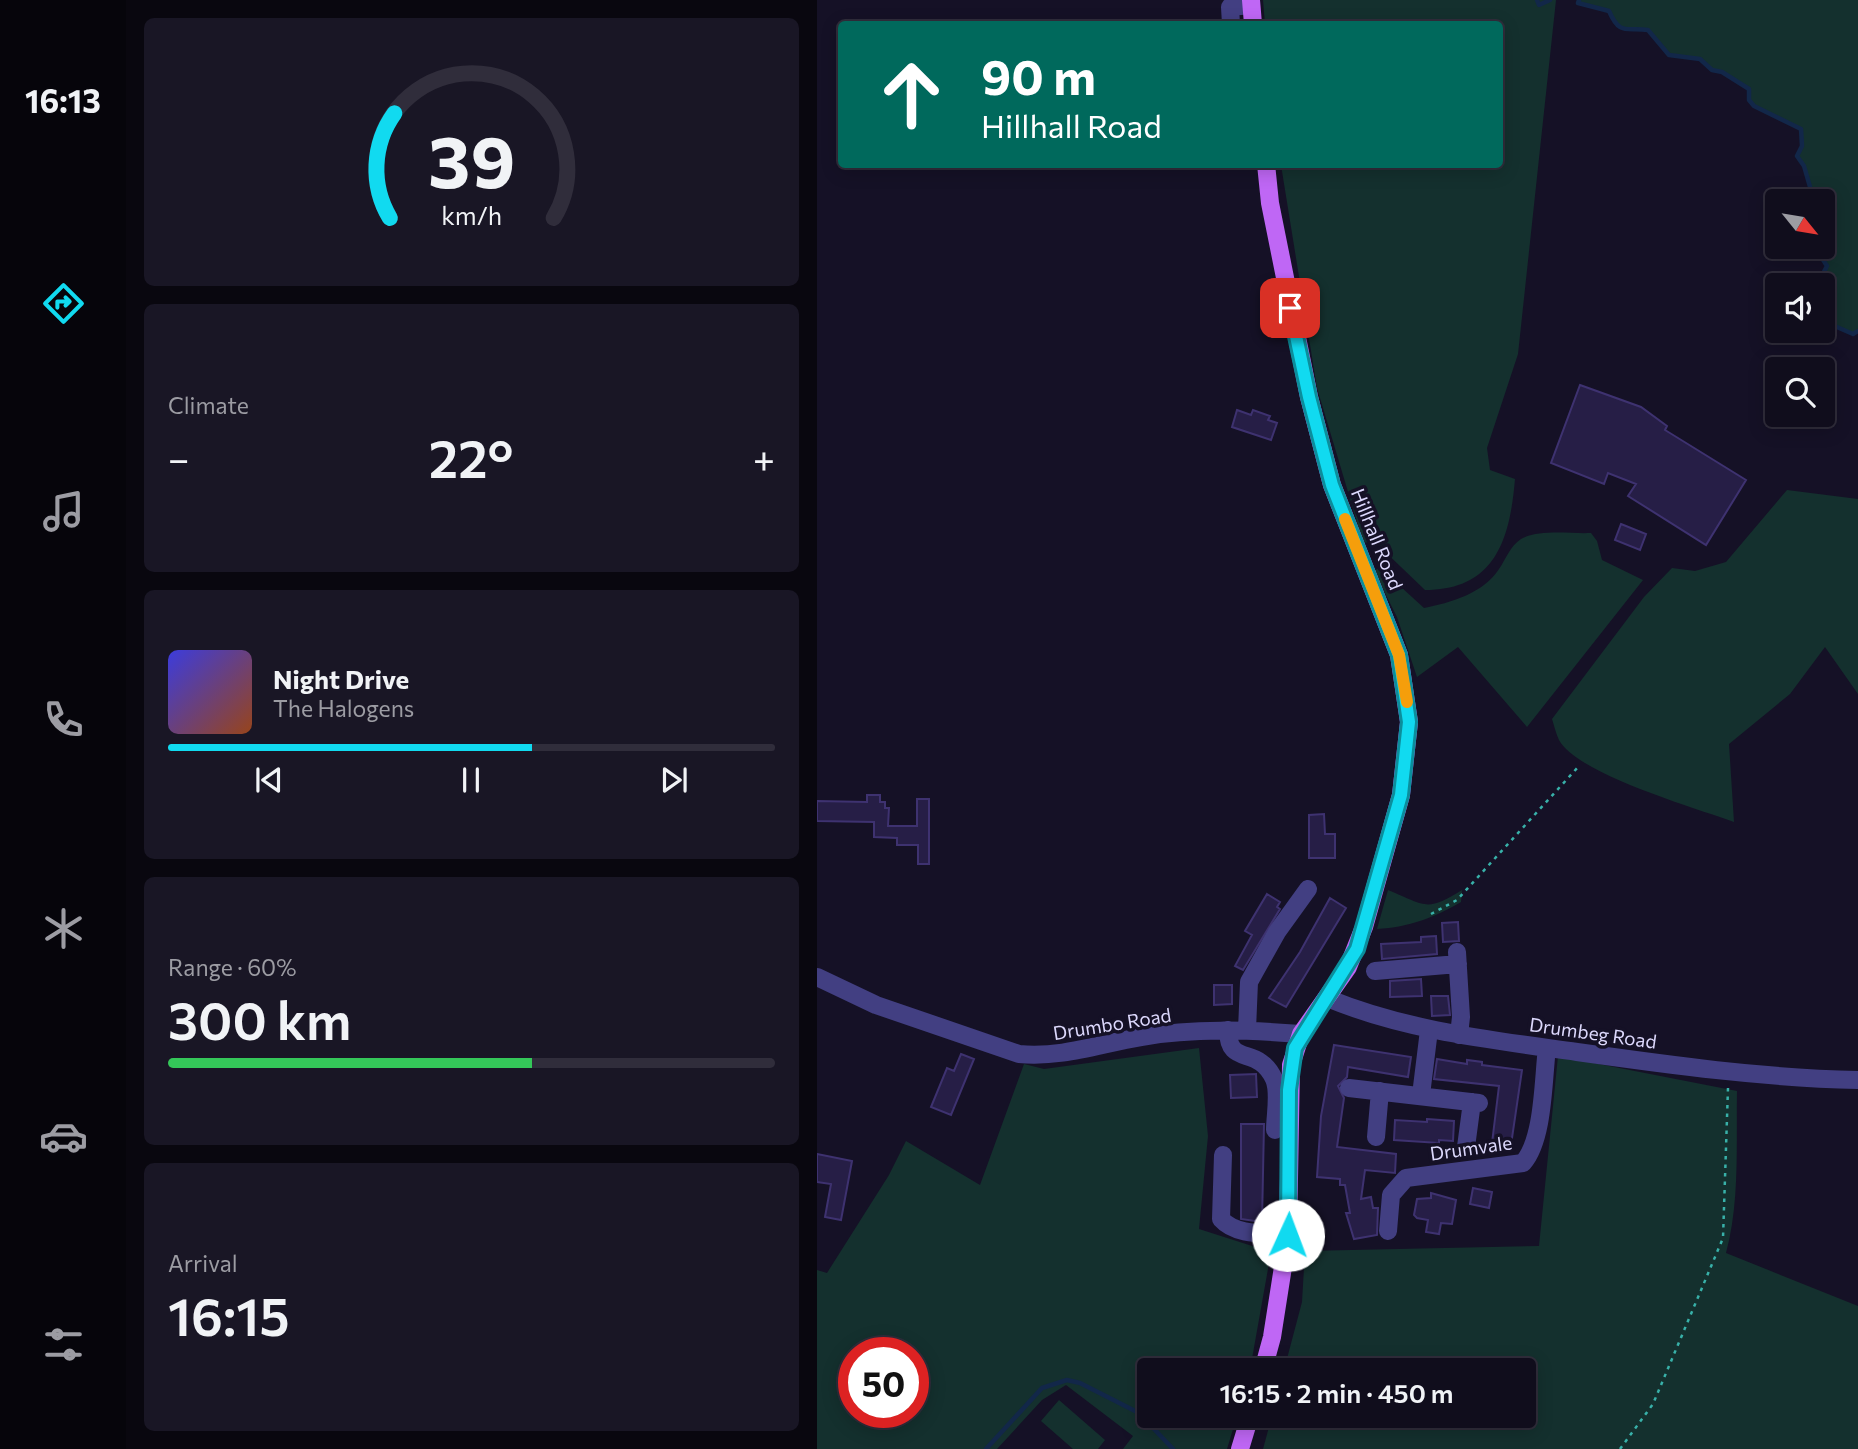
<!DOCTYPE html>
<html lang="en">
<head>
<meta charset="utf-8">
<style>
	body { margin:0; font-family:Commissioner,sans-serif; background:#191625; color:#f1f3f6; height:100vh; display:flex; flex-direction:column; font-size:26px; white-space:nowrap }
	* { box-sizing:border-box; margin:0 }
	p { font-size:23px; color:#9c9ca3 }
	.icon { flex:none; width:38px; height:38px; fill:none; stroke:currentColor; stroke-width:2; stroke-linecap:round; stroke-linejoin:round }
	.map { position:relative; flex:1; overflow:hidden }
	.sheet { display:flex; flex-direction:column; gap:18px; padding:18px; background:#09070f; width:691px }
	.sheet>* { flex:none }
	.guide { position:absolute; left:21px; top:21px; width:665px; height:147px; border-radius:7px; box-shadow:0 4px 18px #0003,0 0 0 2px #302d3b; background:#00695c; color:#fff; overflow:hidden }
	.needle { width:46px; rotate:120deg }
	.fabs { position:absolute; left:948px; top:189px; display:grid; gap:14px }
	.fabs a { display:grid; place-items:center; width:70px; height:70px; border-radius:7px; background:#100d1c; box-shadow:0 4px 18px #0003,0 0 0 2px #302d3b; font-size:35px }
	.speed { position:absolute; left:21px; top:1337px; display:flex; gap:14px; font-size:35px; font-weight:700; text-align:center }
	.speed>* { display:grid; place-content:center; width:91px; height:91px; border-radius:50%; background:#100d1c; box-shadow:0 4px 18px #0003,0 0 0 2px #302d3b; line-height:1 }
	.speed .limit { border:10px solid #d22; background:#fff; color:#111 }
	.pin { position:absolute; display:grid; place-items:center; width:60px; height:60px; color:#fff; margin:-30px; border-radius:14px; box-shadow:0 4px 10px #0006 }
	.me { position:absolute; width:77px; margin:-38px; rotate:2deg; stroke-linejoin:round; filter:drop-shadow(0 0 5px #0008) }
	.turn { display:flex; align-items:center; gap:24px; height:147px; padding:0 28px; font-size:32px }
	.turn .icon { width:91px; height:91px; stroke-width:2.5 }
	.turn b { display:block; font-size:49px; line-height:60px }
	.big { font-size:52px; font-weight:600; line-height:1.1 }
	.sheet .widget { flex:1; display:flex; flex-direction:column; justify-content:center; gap:10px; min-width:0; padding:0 24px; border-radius:10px; background:#191625 }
	.sheet .dial { align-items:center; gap:0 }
	.dial svg { height:182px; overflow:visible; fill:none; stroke:#302d3b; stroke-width:7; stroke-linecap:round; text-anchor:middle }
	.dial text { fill:#f1f3f6; stroke:none }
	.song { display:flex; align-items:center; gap:21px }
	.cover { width:84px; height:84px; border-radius:10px; background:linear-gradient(135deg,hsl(240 70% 55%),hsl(20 70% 35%)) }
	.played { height:7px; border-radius:4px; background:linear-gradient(90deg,#11daf0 60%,#302d3b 60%) }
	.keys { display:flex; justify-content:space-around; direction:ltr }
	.heat { display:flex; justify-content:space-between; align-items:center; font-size:38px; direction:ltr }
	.charge { height:10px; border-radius:5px; background:linear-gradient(90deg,#34c759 60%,#302d3b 0) }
	.trip { position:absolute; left:320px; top:1358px; width:399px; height:70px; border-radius:7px; background:#100d1c; box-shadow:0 4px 18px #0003,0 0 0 2px #302d3b; font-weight:600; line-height:70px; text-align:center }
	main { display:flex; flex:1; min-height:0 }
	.tabs { display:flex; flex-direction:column; width:126px; justify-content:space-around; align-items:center; background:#06050b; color:#9c9ca3 }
	.tabs .icon { width:49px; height:49px }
	.tabs .on { color:#11daf0 }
	.tabs b { font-size:32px; color:#f1f3f6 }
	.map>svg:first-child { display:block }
	.green { fill:#14302e; fill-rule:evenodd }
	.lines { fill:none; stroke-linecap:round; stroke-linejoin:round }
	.stream { stroke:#122749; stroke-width:4.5 }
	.building { fill:#261e46; stroke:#3e3270; stroke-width:2 }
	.path { stroke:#38b1a9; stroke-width:2.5; stroke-dasharray:3.5 5; stroke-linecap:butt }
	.minor { stroke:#423f82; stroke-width:18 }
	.major { stroke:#bf67f5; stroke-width:18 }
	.route-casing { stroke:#0b8e9c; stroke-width:18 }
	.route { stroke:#11daf0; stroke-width:12 }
	.slow { stroke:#f59e0b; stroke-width:12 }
	.labels { text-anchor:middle; stroke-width:7; stroke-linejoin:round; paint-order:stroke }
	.street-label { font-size:19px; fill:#dcd8fc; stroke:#151126 }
</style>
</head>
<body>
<main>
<nav class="tabs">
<b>16:13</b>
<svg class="icon on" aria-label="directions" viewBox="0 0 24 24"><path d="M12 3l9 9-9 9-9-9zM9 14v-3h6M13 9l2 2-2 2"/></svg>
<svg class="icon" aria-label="music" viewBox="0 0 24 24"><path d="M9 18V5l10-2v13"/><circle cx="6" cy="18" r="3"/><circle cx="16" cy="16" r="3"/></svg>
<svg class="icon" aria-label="phone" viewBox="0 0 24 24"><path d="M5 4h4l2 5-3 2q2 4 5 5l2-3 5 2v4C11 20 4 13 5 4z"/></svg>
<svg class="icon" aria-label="climate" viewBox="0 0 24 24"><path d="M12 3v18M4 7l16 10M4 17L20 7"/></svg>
<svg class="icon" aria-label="car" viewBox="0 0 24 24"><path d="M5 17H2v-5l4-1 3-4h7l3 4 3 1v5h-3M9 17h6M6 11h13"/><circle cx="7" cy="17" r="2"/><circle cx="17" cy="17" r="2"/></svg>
<svg class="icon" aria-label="filters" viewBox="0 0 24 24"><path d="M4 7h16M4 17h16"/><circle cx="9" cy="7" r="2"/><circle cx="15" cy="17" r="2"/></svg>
</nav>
<section class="sheet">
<div class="widget dial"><svg viewBox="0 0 100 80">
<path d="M14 69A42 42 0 1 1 86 69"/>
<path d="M14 69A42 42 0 0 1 16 23" stroke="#11daf0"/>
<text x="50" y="56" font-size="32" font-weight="700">39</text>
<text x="50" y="72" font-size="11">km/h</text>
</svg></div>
<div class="widget"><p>Climate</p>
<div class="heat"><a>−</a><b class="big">22°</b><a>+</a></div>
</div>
<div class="widget">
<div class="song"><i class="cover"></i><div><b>Night Drive</b><p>The Halogens</p></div></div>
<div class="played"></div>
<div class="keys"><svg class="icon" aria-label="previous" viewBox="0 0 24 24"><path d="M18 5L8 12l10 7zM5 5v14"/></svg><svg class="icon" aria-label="pause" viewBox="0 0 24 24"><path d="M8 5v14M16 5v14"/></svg><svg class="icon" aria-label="next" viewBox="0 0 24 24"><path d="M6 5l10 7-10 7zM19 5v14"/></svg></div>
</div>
<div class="widget"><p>Range · 60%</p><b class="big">300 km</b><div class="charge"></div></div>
<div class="widget"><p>Arrival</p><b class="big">16:15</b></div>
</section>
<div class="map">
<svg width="1041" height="1449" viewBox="0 0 1041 1449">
	<rect width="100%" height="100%" fill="#151126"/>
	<path class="green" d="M 446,0 L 739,0 L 701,354 L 670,448 L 673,470 L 698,479 C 693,538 679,590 608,590 L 560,544 L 546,542 L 500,388 L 464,165 L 682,164 L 682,24 L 448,24 Z
		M 762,0 L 1041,0 L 1041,331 L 1036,334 L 1006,321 L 1015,296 L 1006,290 L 1006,285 L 1000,285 L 1010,266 L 998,247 L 1006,247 L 1006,201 L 997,201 L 987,166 L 980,156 L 985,146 L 983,129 L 937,106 L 932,100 L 932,89 L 905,72 L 895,70 L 883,59 L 852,55 L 831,30 C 809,27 803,36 792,11 L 761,3 Z
		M 970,490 L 1041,499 L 1041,694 L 1008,647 L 973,694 L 912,744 L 917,822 C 879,808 760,774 742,740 C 739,734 737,725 735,719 L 827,597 L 855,568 L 878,571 L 909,562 Z
		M 774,533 L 780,541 L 785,560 L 826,580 L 710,727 L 641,647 L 600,677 L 580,617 L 557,571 L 566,565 L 584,587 L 607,608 C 633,603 667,593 682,569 C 689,559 693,546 704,539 C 722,529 753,534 774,533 Z
		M 571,890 C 608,905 609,913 645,890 L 644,902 C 616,918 593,927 560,929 Z
		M 382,1048 L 391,1136 L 382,1229 L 454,1252 L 433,1370 L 332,1370 L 332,1416 L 420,1416 L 410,1449 L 306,1449 L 316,1436 L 249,1385 L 225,1400 L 180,1449 L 0,1449 L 0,1270 L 10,1273 L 72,1175 L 89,1141 L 163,1185 L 207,1064 L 227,1069 ZM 37,1353 L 96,1353 L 96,1412 L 37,1412 Z
		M 741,1056 L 920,1091 C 919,1144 923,1202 909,1253 L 1041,1306 L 1041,1449 L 446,1449 L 455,1416 L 707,1416 L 707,1370 L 467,1370 L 485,1302 L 488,1251 L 722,1246 Z
		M 242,1400 L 288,1440 L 281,1449 L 256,1449 L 224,1421 Z"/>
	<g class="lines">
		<path class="stream" d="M 720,0 L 722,5 L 733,0
			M 762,0 L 761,3 L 792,11 C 803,36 809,27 831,30 L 852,55 L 883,59 L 895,70 L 905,72 L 932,89 L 932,100 L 937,106 L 984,129 L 985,146 L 980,156 L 987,166 L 997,201
			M 998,247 L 1010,266 L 1000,285
			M 1006,290 L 1015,296 L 1006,317
			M 1006,321 L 1036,334 L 1041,331
			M 169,1449 L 225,1388 L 250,1380 L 263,1383 L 322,1413 L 356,1449"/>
	</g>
	<path class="building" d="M 763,385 L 824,407 L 850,426 L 848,430 L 929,480 L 889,545 L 811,496 L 819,484 L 791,473 L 787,484 L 734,463 Z
		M 420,410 L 434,415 L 436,410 L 453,416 L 451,420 L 460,423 L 454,440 L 415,427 Z
		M 804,524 L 829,534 L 823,550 L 798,540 Z
		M 50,795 L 63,795 L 63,802 L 68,802 L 68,808 L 72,808 L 71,826 L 100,826 L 100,799 L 112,799 L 112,864 L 101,864 L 101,845 L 80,845 L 80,838 L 57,837 L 57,822 L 0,821 L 0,801 L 50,802 Z
		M 507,814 L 508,834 L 518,834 L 518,858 L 492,858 L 492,815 Z
		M 450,894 L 463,902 L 460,907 L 463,909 L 426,970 L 418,966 L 435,935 L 428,931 Z
		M 513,898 L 529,908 L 469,1007 L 452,998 L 483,952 Z
		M 641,922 L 642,941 L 626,942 L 625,923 Z
		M 619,936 L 620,954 L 565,959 L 564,944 L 604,942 L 604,937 Z
		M 604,979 L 605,996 L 573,997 L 573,981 Z
		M 397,985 L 415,985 L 415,1004 L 397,1005 Z
		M 614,996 L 631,996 L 633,1015 L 615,1016 Z
		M 517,1045 L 594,1057 L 591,1077 L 531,1067 L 530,1077 L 521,1086 L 527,1098 L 520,1147 L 579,1154 L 578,1173 L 548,1170 L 544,1199 L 554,1197 L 556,1208 L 561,1208 L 560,1235 L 537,1239 L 529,1213 L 533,1213 L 528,1185 L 523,1185 L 523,1179 L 500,1177 L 504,1116 Z
		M 144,1054 L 157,1059 L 134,1115 L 114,1107 L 130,1068 L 137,1071 Z
		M 620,1059 L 650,1064 L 650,1060 L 665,1062 L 665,1065 L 705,1070 L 694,1145 L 675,1143 L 682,1086 L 617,1079 Z
		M 439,1074 L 440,1097 L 414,1098 L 413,1075 Z
		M 610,1119 L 637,1121 L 636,1141 L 622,1140 L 622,1143 L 577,1140 L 578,1120 L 610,1122 Z
		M 424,1124 L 447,1124 L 445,1222 L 424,1219 Z
		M 0,1154 L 35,1161 L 24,1220 L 8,1217 L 14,1184 L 0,1182 Z
		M 656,1188 L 675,1192 L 672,1208 L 653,1204 Z
		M 614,1193 L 639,1200 L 635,1224 L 624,1223 L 622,1234 L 609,1232 L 611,1220 L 600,1218 L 597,1215 L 600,1199 L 614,1198 Z"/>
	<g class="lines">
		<path class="path" d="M 614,914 L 640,900 L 762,766
			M 803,1449 L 836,1404 L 906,1238 L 911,1088"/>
		<path class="minor" d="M 414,24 L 413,7 L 434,5
			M 640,952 L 644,1017 L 642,1035
			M 558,971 L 641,964
			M 0,977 L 59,1005 L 202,1054 C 245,1058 282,1044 324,1037 C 377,1028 431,1030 484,1034
			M 510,998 C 590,1031 675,1040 760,1052 C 853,1065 946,1078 1041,1080
			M 411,1030 C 411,1068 441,1044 457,1079 C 463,1092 458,1115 458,1130
			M 430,1030 L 432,982 L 460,932 L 491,889
			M 532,1088 L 662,1103
			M 604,1095 L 612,1030
			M 559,1137 L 563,1091
			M 649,1147 L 655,1102
			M 406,1155 L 404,1219 C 419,1236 449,1233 471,1235
			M 571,1231 L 574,1195 L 589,1178 L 706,1163 C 727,1139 726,1079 730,1048"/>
		<path class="major" d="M 434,0 L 436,24
			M 446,1370 L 455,1337 L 471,1235 L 474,1065 L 484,1034 L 531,967 L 547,927 L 584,795 L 592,722 L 582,655 L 515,485 L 492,397 L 453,203 L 449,164
			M 423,1449 L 433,1416"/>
	</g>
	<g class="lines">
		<defs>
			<path id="route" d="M 471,1235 L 472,1090 L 478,1048 L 540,949 L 584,795 L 592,722 L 582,655 L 515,485 L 492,397 L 473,308"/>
		</defs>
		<use href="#route" class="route-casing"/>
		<use href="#route" class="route"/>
		<path class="slow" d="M 528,519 L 582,655 L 590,702"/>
	</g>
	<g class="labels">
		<g class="street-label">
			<text transform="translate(560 539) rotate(68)" y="7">Hillhall Road</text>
			<text transform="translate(295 1024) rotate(-9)" y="7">Drumbo Road</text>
			<text transform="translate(776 1033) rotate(8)" y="7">Drumbeg Road</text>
			<text transform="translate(654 1148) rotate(-8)" y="7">Drumvale</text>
		</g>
	</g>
</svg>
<div class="fabs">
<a><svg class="needle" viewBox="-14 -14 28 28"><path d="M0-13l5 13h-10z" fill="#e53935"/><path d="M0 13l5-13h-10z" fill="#9c9ca3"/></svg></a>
<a><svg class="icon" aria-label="sound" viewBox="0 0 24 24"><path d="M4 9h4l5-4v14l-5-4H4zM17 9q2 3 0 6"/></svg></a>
<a><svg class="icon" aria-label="search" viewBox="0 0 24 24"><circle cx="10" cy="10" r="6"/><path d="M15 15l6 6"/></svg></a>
</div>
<div class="speed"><div class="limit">50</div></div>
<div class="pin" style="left:473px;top:308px;background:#d93025"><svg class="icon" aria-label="arrive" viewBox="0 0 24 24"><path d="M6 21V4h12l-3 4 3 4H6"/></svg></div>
<svg class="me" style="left:471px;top:1235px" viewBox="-20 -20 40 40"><circle r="19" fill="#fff"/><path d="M0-13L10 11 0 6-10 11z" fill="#11daf0"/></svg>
<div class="trip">16:15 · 2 min · 450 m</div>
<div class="guide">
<div class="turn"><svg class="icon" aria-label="ahead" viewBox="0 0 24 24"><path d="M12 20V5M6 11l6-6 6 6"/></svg><div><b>90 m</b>Hillhall Road</div></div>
</div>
</div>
</main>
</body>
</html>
